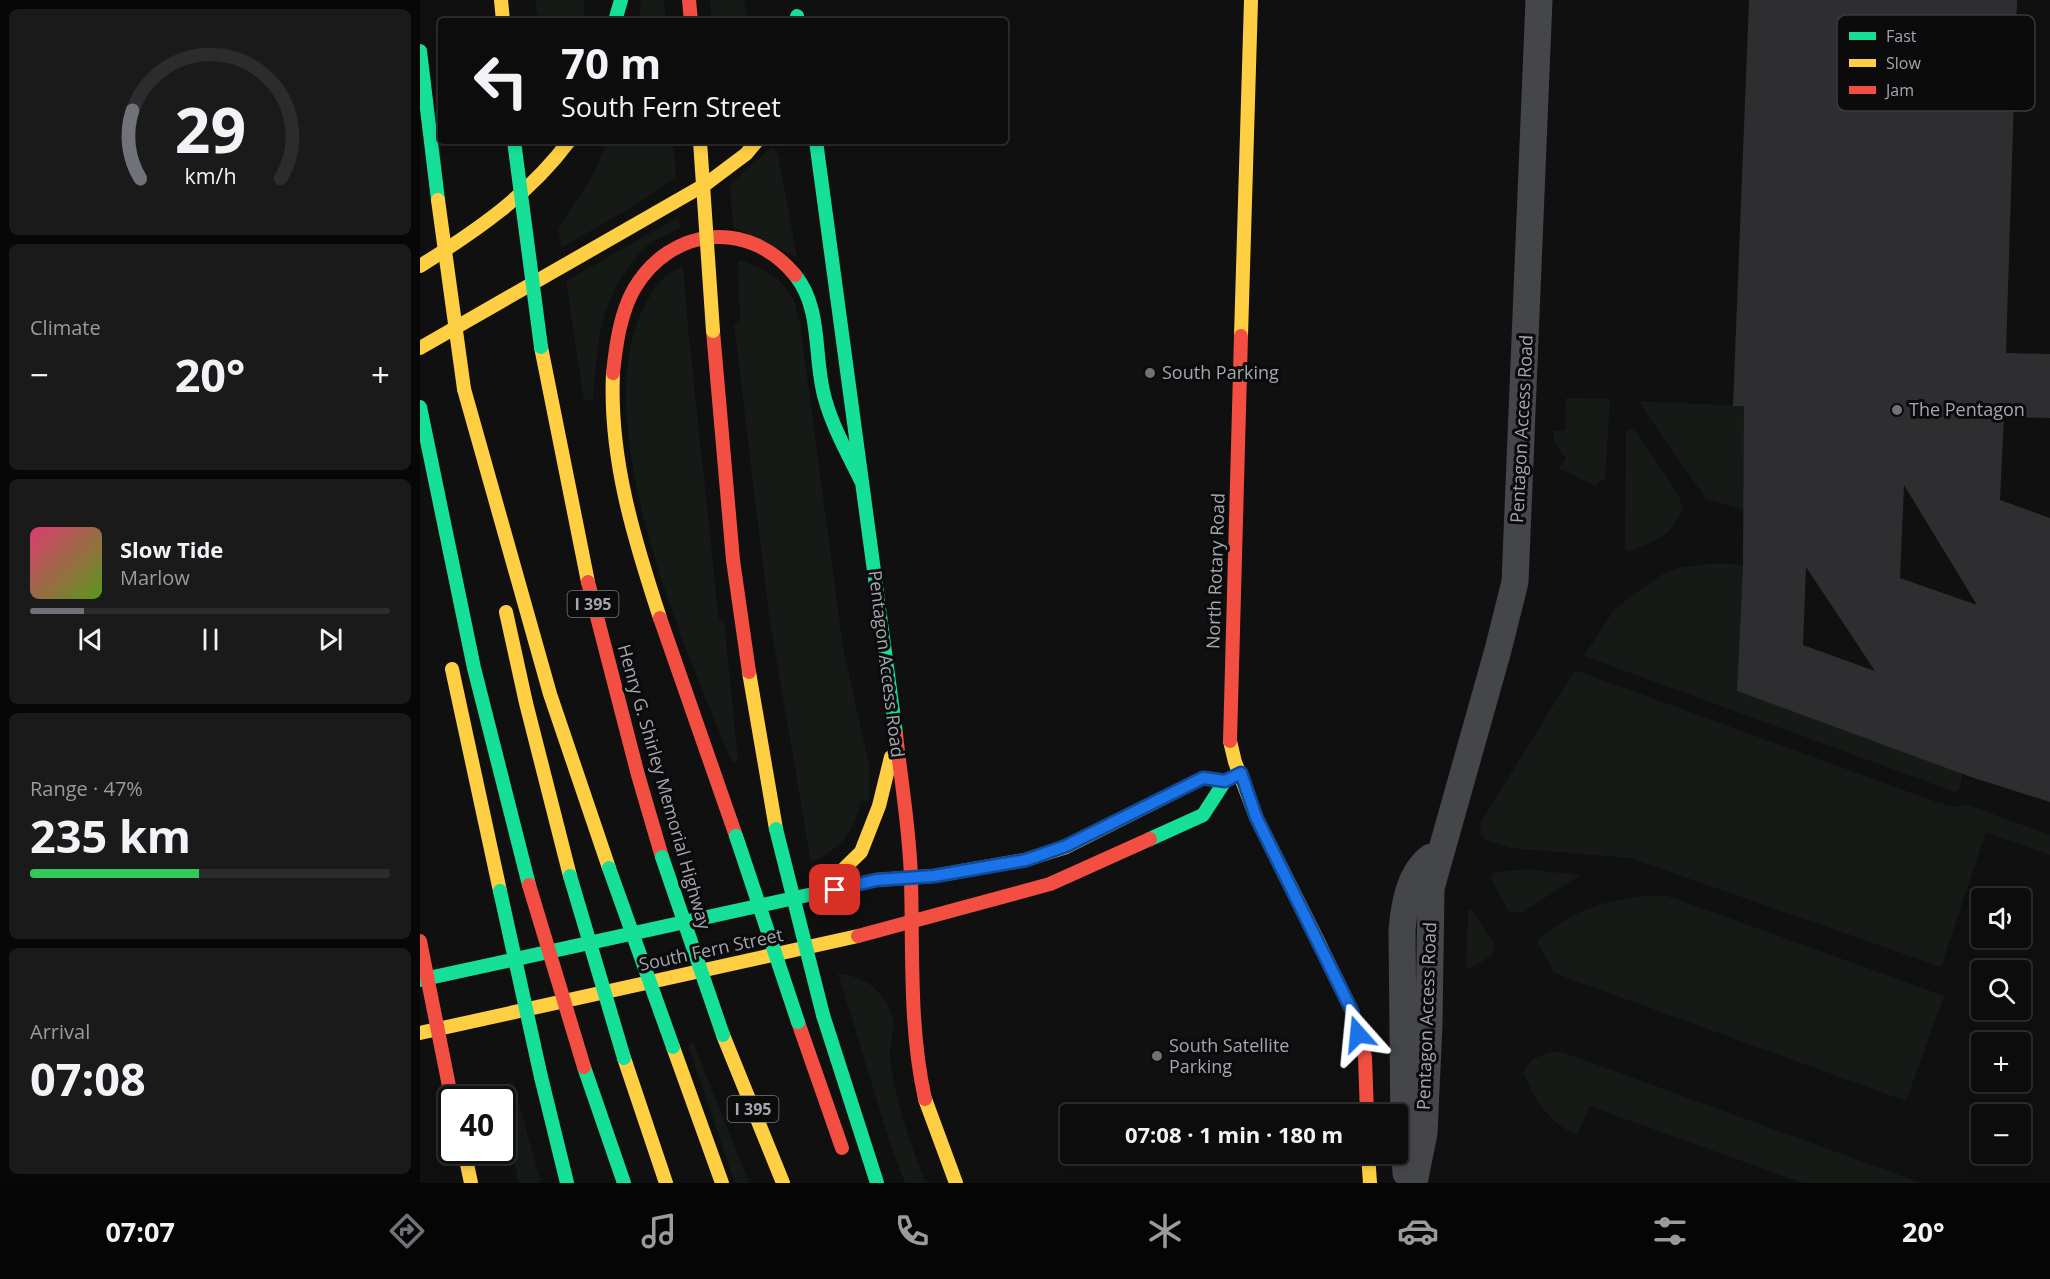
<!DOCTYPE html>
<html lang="en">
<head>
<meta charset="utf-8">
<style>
	body { margin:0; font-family:"Open Sans",sans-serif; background:#1a1a1b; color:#f1f3f6; height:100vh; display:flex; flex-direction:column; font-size:22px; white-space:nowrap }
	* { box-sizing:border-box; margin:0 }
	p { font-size:20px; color:#9a9b9d }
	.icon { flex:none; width:33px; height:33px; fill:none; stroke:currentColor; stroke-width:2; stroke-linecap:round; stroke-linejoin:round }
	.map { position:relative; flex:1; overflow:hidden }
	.side { display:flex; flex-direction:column; gap:9px; padding:9px; background:#070707; width:420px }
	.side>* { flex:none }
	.banner { position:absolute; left:18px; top:18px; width:570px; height:126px; border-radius:6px; box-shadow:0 3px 9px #0003,0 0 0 2px #2c2c2e; background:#0c0c0d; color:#f1f3f6; overflow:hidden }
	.buttons { position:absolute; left:1551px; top:888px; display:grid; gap:12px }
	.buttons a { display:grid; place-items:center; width:60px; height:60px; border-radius:6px; background:#0c0c0d; box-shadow:0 3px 9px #0003,0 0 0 2px #2c2c2e; font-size:30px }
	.speed { position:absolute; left:18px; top:1086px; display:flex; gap:12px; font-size:30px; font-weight:700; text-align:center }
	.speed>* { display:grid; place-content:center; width:78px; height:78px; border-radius:50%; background:#0c0c0d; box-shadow:0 3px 9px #0003,0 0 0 2px #2c2c2e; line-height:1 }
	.speed .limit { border:3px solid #111; border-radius:9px; background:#fff; color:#111 }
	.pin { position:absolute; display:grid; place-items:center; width:51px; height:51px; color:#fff; margin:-26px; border-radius:12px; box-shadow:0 3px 9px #0006 }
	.me { position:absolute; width:66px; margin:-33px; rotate:342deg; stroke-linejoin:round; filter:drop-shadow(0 0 4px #0008) }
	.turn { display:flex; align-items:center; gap:21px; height:126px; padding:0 24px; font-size:27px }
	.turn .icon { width:78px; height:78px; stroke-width:2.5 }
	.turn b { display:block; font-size:42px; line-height:51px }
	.big { font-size:45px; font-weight:700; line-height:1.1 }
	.side .widget { flex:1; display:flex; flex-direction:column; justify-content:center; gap:9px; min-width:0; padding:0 21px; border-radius:9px; background:#1a1a1b }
	.side .dial { align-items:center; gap:0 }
	.dial svg { height:156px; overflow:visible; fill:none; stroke:#2c2c2e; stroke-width:7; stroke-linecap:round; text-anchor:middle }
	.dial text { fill:#f1f3f6; stroke:none }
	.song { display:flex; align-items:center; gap:18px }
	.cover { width:72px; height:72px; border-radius:9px; background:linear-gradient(135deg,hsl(340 70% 55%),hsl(90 70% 35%)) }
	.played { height:6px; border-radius:3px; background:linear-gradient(90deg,#707279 15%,#2c2c2e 15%) }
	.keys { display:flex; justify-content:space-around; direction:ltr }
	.heat { display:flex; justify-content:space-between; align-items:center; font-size:33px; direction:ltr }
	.charge { height:9px; border-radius:4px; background:linear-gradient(90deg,#34c759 47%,#2c2c2e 0) }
	.trip { position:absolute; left:640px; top:1104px; width:348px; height:60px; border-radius:6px; background:#0c0c0d; box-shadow:0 3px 9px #0003,0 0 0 2px #2c2c2e; font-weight:700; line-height:60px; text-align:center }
	.menu { display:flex; height:96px; justify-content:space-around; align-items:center; background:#050505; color:#9a9b9d }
	.menu .icon { width:42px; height:42px }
	.menu .on { color:#707279 }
	.menu b { font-size:27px; color:#f1f3f6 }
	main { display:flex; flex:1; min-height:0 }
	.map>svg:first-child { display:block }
	.green { fill:#161a17 }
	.building { fill:#2e2e31; fill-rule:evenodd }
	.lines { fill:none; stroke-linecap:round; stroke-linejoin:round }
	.street { stroke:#45464a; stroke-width:27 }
	.fast { stroke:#16e098; stroke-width:14 }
	.slow { stroke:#ffcf43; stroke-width:14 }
	.jam { stroke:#f24e42; stroke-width:14 }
	.fast-bridge { stroke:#16e098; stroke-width:14 }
	.slow-bridge { stroke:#ffcf43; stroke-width:14 }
	.jam-bridge { stroke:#f24e42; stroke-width:14 }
	.route-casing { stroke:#114b97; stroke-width:15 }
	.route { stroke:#1a73e8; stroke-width:10 }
	.poi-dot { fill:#707279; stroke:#0b0b0c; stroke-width:2 }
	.labels { text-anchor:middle; stroke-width:6; stroke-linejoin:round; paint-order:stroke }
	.shield { fill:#0b0b0c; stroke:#757880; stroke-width:1.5 }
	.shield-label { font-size:16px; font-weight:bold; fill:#a3a7b1 }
	.poi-label { font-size:18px; fill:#a3a7b1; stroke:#0b0b0c; text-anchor:start }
	.street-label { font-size:18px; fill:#a3a7b1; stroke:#0b0b0c }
	.key { fill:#0b0b0c; stroke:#393a3e; stroke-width:1.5 }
	.key-label { font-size:16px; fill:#a3a7b1 }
</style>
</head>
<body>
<main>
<section class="side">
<div class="widget dial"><svg viewBox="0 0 100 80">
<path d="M14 69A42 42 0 1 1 86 69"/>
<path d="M14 69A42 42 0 0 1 10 34" stroke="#707279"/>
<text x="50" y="56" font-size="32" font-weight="700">29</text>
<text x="50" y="72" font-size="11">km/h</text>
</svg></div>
<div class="widget"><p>Climate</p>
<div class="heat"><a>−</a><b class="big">20°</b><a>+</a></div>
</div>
<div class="widget">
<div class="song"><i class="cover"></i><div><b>Slow Tide</b><p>Marlow</p></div></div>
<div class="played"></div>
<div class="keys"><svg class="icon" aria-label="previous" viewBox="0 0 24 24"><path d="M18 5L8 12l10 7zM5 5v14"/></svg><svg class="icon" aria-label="pause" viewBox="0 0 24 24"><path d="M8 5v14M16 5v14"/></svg><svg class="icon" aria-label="next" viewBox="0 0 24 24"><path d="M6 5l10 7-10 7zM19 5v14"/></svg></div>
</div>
<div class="widget"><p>Range · 47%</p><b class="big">235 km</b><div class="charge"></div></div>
<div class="widget"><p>Arrival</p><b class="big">07:08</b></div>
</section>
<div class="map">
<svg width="1630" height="1183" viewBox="0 0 1630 1183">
	<rect width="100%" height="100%" fill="#101011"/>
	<path class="green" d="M 115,0 L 164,0 L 164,21 L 118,21 Z
		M 221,0 L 244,0 L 246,21 L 219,21 Z
		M 290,0 L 324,0 L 328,21 L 292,21 Z
		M 188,141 L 253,141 L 256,177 L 212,207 L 141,248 L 138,228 L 169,182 Z
		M 351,148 L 357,150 L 377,257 L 313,227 L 310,184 Z
		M 259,217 L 260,228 C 249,234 233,239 224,249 C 180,292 177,342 173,400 L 164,401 L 146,281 Z
		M 318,260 C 339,266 360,276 372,297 C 376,304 378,316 380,324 L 423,647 L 449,765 L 449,801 L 441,801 C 432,835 422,847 391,863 L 349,615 L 314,324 L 320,323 Z
		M 263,265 L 268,328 L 299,620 L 304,620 L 318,761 L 312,762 C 265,647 148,390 241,281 C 246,274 256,270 263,265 Z
		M 1146,398 L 1190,399 L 1185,478 L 1175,486 L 1139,468 L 1146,459 L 1134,441 L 1134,431 L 1145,431 Z
		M 1218,401 L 1324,406 L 1324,510 L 1286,499 Z
		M 1214,429 L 1258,494 L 1263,508 C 1249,539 1238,539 1209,552 L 1205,550 L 1206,431 Z
		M 1299,563 L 1323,565 L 1317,691 L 1543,773 L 1539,789 L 1535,792 L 1164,656 L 1194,610 L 1214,594 L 1243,574 L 1263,567 Z
		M 1155,670 L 1519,803 L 1536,807 L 1545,804 L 1630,835 L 1630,855 L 1566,832 L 1521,967 L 1210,858 L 1090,848 L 1066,840 L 1060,833 L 1061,822 Z
		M 1104,869 L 1160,875 L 1103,912 L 1089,912 L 1071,879 L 1073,873 Z
		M 1226,896 L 1247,896 L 1265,902 L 1524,996 L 1486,1101 L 1134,973 L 1117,941 C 1152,911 1180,901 1226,896 Z
		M 1048,909 L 1053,911 L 1075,946 L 1072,955 L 1051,968 L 1046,967 Z
		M 418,973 C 444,978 456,984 469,1008 C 480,1028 468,1041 470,1058 C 474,1097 491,1146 506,1183 L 485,1183 L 473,1152 Z
		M 273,1042 L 329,1183 L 315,1183 L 268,1045 Z
		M 1130,1052 L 1142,1052 L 1501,1183 L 1383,1183 L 1169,1106 L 1158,1135 C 1130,1126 1114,1098 1103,1072 L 1113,1059 Z
		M 93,1082 L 121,1183 L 99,1183 L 83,1115 L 82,1100 L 79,1099 L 75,1086 Z"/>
	<path class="building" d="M 1329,0 L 1597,0 L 1586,353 L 1630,354 L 1630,418 L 1584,417 L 1580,500 L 1630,518 L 1630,802 L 1551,777 L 1317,691 L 1323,565 L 1324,406 L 1313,406 ZM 1484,485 L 1557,605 L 1480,578 ZM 1386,567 L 1455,671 L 1383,645 Z"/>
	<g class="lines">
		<path class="street" d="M 986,1173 L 984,1133 L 982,931 C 984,905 989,873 1011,857
			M 994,1183 L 1004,1133 L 1009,1024 L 1011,888 L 1078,650 L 1095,582 L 1119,0"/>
		<path class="fast" d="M 195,21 L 201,0
			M 376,21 L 377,16
			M 0,51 L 18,200
			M 396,141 L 476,734
			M 375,275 C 403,309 393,359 405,399 C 413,428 429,456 442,483
			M 0,407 L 54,668 L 109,885
			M 730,839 L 783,815 L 805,781
			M 0,980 L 434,885
			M 403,1015 L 457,1183
			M 164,1067 L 204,1183
			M 121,1077 L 147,1183"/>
		<path class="slow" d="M 81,0 L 83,21
			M 0,266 C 56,231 109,195 149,141
			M 821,336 L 831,0
			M 121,347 L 168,582
			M 0,348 L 286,184 L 326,154 L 337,141
			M 193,373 C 189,458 214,539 240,618
			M 44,389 L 130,694 L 189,868
			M 86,612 L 106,703 L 150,876
			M 32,669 L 80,891
			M 329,672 L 356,829
			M 810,741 L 815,762 L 836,817 L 901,947
			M 434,885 L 456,880 L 514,876 L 605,860 L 646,847 L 783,778 L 805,781 L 821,773
			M 399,893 L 441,852 L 459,806 L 471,757
			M 0,1033 L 438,936
			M 303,1035 L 363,1183
			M 253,1047 L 302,1183
			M 204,1058 L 246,1183
			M 505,1099 L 536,1183
			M 44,1150 L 51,1183
			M 948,1154 L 950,1183"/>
		<path class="jam" d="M 269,0 L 271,21
			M 293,331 L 313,560 L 329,672
			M 193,373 C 196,345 200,314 214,289 C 251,226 329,219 375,275
			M 168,582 L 218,775 L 242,857
			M 240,618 L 316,836
			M 476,734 C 481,782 490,831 491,880 C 493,953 489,1028 505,1099
			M 810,741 L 821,336
			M 438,936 L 630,884 L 730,839
			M 901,947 L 932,1011 L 945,1057 L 947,1114
			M 378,1022 L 422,1148"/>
		<path class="fast-bridge" d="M 94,141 L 121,347
			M 356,829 L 403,1015
			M 316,836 L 378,1022
			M 242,857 L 303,1035
			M 189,868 L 253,1047
			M 150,876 L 204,1058
			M 80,891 L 121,1077"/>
		<path class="slow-bridge" d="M 280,141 L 293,331
			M 18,200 L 44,389"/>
		<path class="jam-bridge" d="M 109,885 L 164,1067
			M 0,941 L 31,1096"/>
	</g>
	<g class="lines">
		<defs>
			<path id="route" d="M 415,890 L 456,880 L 514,876 L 606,860 L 646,846 L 783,778 L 805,781 L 821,773 L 836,817 L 932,1011 L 938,1034"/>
		</defs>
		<use href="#route" class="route-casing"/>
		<use href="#route" class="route"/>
	</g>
	<g class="poi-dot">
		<circle cx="730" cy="373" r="6"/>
		<circle cx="1477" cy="410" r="6"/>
		<circle cx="737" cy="1056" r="6"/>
	</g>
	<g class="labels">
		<g class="shield">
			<rect x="147.5" y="591" width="51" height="26" rx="4.5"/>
			<rect x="307.5" y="1096" width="51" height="26" rx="4.5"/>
		</g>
		<g class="shield-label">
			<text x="173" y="610">I 395</text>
			<text x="333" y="1115">I 395</text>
		</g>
		<g class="poi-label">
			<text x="742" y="379">South Parking</text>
			<text x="1489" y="416">The Pentagon</text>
			<text x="749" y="1052">South Satellite<tspan x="749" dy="21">Parking</tspan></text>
		</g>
		<g class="street-label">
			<text transform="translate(1102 429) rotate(-87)" y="6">Pentagon Access Road</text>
			<text transform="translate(796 571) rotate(-88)" y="6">North Rotary Road</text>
			<text transform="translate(466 664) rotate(83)" y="6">Pentagon Access Road</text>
			<text transform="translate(244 787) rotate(74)" y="6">Henry G. Shirley Memorial Highway</text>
			<text transform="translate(291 950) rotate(-12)" y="6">South Fern Street</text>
			<text transform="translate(1007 1016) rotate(-88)" y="6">Pentagon Access Road</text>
		</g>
	</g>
	<rect x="1417" y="15" width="198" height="96" rx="9" class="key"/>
	<rect x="1429" y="32" width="27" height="8" fill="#16e098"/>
	<rect x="1429" y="59" width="27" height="8" fill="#ffcf43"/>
	<rect x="1429" y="86" width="27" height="8" fill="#f24e42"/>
	<g class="key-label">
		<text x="1466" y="42">Fast</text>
		<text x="1466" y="69">Slow</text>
		<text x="1466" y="96">Jam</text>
	</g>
</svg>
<div class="buttons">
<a><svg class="icon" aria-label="sound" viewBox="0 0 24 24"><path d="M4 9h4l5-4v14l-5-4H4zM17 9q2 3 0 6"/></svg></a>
<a><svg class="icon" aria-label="search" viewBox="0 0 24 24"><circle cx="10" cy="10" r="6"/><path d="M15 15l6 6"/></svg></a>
<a>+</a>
<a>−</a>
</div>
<div class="speed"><div class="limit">40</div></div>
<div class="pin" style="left:415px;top:890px;background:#d93025"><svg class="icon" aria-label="arrive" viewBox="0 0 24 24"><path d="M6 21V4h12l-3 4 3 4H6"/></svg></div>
<svg class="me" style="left:938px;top:1034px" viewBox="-20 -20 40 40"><path d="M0-17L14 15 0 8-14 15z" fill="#1a73e8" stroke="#fff" stroke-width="4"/></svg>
<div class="trip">07:08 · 1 min · 180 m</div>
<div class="banner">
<div class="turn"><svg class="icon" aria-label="left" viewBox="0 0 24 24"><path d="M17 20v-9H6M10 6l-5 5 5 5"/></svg><div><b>70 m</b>South Fern Street</div></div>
</div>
</div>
</main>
<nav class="menu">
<b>07:07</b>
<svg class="icon on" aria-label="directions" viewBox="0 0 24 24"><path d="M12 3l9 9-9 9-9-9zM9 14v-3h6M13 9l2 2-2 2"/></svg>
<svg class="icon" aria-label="music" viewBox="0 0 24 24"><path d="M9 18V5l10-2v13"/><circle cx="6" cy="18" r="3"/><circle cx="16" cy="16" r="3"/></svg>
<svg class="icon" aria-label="phone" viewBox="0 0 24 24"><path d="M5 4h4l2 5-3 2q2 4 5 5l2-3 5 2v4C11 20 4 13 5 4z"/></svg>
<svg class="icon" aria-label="climate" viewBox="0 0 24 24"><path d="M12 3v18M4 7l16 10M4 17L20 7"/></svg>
<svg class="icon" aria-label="car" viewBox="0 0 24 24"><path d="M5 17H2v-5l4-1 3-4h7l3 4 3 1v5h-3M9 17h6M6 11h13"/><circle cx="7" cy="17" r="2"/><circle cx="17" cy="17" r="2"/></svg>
<svg class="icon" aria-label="filters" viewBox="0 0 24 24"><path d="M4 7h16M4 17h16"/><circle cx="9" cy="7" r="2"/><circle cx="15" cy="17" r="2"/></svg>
<b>20°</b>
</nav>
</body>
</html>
